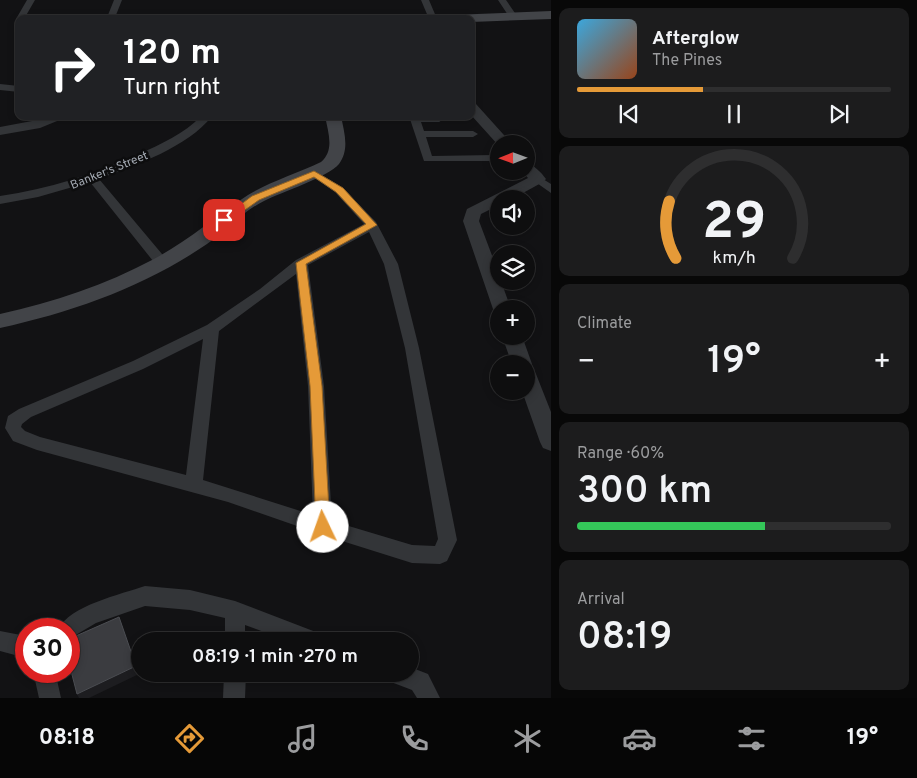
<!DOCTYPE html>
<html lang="en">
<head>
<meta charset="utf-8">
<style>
	body { margin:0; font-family:Overpass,sans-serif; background:#1c1c1d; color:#f1f3f6; height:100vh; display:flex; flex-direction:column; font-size:19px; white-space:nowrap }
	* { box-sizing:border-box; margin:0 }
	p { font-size:16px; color:#9b9c9e }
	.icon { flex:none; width:28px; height:28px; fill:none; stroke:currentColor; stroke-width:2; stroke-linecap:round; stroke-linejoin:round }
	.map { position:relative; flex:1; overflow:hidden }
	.details { display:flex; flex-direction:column; gap:8px; padding:8px; background:#080808; width:366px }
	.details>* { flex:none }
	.top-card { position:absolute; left:15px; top:15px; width:460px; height:105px; border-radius:10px; box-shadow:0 2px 8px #0003,0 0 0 1px #2e2e2f; background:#202124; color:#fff; overflow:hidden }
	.needle { width:32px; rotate:269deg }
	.tools { position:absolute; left:490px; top:135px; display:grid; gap:10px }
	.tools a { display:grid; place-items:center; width:45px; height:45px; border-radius:50%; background:#0e0e0f; box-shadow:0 2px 8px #0003,0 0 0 1px #2e2e2f; font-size:25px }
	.speed { position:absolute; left:15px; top:618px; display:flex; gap:10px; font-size:25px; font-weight:700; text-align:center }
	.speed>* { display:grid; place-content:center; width:65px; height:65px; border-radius:50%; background:#0e0e0f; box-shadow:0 2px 8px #0003,0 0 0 1px #2e2e2f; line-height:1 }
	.speed .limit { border:8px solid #d22; background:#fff; color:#111 }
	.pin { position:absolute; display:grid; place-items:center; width:42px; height:42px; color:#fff; margin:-21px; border-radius:10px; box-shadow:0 2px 8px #0006 }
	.me { position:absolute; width:55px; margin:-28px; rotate:357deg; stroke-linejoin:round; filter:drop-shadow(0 0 4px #0008) }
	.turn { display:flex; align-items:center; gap:18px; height:105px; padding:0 25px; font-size:22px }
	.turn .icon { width:65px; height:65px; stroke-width:2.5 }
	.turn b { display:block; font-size:35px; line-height:42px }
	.big { font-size:38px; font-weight:600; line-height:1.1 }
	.details .card { flex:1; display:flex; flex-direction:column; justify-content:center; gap:8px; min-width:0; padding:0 18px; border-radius:10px; background:#1c1c1d }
	.details .dial { align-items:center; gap:0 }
	.dial svg { height:130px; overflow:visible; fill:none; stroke:#2e2e2f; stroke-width:7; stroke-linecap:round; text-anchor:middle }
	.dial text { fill:#f1f3f6; stroke:none }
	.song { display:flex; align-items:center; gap:15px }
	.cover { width:60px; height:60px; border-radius:8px; background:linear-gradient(135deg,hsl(200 70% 55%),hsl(20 70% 35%)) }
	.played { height:5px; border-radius:2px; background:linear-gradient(90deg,#e59a38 40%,#2e2e2f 40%) }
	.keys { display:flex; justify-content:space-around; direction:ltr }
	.heat { display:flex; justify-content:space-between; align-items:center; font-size:28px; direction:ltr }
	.charge { height:8px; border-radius:4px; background:linear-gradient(90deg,#34c759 60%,#2e2e2f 0) }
	.trip { position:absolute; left:131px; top:632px; width:288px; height:50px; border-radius:25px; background:#0e0e0f; box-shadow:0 2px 8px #0003,0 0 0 1px #2e2e2f; font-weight:600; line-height:50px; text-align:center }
	.tabs { display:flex; height:80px; justify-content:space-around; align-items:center; background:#060606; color:#9b9c9e }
	.tabs .icon { width:35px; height:35px }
	.tabs .active { color:#e59a38 }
	.tabs b { font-size:22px; color:#f1f3f6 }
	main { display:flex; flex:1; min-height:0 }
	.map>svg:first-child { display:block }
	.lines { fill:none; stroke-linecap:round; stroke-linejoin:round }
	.minor { fill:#333538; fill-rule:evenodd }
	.tertiary { fill:#333538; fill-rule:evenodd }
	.secondary { fill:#424448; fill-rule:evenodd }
	.shaded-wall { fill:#1d1d20 }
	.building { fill:#3b3c40; stroke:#4b4d52 }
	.route { fill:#e59a38; stroke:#956424 }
	.labels { text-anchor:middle; stroke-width:5; stroke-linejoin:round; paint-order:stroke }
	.far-street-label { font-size:12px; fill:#a4aab3; stroke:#0d0d0e }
</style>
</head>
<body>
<main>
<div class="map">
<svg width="551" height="698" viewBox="0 0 551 698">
	<rect width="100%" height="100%" fill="#121214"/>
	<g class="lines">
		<path class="minor" d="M 27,0 L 35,0 L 24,19 L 17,21 L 16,19 Z
			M 114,0 L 122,0 L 116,15 L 112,17 L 108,15 Z
			M 421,0 L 429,0 L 437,19 L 429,19 Z
			M 498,0 L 506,0 L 517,16 L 516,18 L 510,18 Z
			M 0,84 L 19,86 L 19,92 L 0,90 Z
			M 201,116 L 212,116 C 188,147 136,165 99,179 L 167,260 L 169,263 L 167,266 L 157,266 L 90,182 L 38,197 L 0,204 L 0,196 C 49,189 94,174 139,154 C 161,144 184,134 201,116 Z
			M 409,116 L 440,116 L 444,119 L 439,122 L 421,122 L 424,131 L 473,131 L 478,134 L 473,137 L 426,137 L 432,156 L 494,155 L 498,156 L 499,159 L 494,161 L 424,161 Z
			M 314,170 L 343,188 L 376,222 L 398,264 L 419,348 L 457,540 L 447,561 L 440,564 L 412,563 L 323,535 L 228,502 L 37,450 L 13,441 L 5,428 L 8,416 L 19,409 L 133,361 L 207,325 L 260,289 L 296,260 L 364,224 L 335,192 L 310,175 L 308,173 L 310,171 ZM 369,232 L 384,264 L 405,348 L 438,539 L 435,546 L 412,545 L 332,521 L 324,386 L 308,265 ZM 296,274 L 308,386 L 313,515 L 203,480 L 219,331 ZM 203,339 L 186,475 L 40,437 L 25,431 L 21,427 L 22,424 L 31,417 L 143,369 Z
			M 538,176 L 551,184 L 551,193 L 534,181 L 532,179 Z
			M 145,586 L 190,590 L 235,601 L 321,634 L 325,641 L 288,641 L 245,625 L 245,641 L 225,641 L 225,618 L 190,610 L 145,606 L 96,623 L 69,639 L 69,629 L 59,629 C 68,606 122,594 145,586 Z
			M 0,631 L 26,636 L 26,658 L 0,651 Z
			M 410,667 L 428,674 L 440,698 L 417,698 L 412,690 L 391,682 L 388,674 L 410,674 Z
			M 33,671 L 55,671 L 61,698 L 39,698 Z
			M 224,674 L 246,674 L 245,698 L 223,698 Z"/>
		<path class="tertiary" d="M 471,103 L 476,104 L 512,144 L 499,144 L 499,146 L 471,115 Z
			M 45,116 L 64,116 L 62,119 L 40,128 L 0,135 L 0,127 L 32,121 Z
			M 526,163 C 534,165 541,172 546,179 L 543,182 L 512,199 L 499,199 L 499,205 L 481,214 L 479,221 L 499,274 L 499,281 L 501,281 L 511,309 L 499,309 L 499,314 L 495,313 L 493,309 L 463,221 L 467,209 L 528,178 L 522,171 L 526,171 Z
			M 502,336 L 522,336 L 532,364 L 530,368 L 533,369 L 536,374 L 551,412 L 551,451 L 543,448 L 540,442 L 522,391 L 526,391 L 526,364 L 512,364 Z"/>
		<path class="secondary" d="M 551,11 L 551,19 L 471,22 L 471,19 L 445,19 L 451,15 Z
			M 325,116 L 341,116 C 344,132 350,149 339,164 C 328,177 282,192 264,201 C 243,211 226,231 207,244 C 144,287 73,312 0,328 L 0,314 C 54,302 105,285 154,259 C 188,241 216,216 248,195 C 269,182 298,173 321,162 C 335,150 328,132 325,116 Z"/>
	</g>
	<path class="shaded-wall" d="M 136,666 L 139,674 L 89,698 L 79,698 L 77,694 Z"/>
	<path class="building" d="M 119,617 L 136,666 L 77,694 L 69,663 L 69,639 Z"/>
	<path class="route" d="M 314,171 L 343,188 L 377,225 L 306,264 L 322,386 L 330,527 L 328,532 L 323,534 L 318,532 L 316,527 L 310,386 L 296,263 L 366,224 L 336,192 L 314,177 L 259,200 L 228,222 L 221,222 L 220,220 L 252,196 Z"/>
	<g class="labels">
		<g class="far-street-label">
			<text transform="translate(109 170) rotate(-22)" y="4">Banker's Street</text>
		</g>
	</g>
</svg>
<div class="tools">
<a><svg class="needle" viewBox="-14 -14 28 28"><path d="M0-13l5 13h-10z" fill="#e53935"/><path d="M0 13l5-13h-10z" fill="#9b9c9e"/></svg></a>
<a><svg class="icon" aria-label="sound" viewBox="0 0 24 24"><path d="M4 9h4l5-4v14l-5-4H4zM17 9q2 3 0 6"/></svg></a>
<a><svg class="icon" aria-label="layers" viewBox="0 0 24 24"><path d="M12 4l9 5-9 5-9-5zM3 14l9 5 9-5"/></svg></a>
<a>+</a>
<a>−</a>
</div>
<div class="speed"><div class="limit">30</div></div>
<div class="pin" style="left:224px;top:220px;background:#d93025"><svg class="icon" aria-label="arrive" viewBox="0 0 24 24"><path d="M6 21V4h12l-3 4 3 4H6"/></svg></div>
<svg class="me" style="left:323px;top:527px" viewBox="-20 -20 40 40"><circle r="19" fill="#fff"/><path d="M0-13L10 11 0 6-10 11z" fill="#e59a38"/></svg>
<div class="trip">08:19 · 1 min · 270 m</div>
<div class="top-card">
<div class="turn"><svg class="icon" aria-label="right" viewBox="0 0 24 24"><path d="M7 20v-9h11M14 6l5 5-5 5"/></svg><div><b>120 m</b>Turn right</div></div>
</div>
</div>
<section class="details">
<div class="card">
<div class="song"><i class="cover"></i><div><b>Afterglow</b><p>The Pines</p></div></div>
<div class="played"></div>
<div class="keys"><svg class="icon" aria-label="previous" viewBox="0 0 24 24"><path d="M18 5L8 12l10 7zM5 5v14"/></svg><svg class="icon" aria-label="pause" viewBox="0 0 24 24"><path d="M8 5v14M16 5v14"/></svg><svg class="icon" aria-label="next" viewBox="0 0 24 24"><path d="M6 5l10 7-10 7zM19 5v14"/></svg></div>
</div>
<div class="card dial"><svg viewBox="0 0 100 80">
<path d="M14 69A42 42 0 1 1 86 69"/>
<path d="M14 69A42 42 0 0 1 10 34" stroke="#e59a38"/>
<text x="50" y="56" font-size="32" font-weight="700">29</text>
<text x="50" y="72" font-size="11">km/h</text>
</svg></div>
<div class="card"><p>Climate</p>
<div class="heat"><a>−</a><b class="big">19°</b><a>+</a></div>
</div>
<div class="card"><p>Range · 60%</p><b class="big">300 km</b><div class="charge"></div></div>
<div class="card"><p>Arrival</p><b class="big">08:19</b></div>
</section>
</main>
<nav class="tabs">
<b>08:18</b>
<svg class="icon active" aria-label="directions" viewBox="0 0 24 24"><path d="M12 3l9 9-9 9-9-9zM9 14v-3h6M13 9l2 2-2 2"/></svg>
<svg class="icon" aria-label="music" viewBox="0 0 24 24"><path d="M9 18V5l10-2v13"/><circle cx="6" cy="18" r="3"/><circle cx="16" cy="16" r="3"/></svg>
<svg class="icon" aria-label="phone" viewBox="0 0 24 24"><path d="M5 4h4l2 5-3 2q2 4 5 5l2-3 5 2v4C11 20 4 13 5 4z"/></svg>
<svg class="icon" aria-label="climate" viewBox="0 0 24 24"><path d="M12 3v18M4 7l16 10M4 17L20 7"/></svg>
<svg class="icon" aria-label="car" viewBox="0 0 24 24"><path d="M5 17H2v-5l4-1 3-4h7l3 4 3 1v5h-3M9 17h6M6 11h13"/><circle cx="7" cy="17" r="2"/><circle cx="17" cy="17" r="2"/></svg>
<svg class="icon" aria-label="filters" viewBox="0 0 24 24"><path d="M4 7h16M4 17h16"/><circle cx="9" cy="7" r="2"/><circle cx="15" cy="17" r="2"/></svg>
<b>19°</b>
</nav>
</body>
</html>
